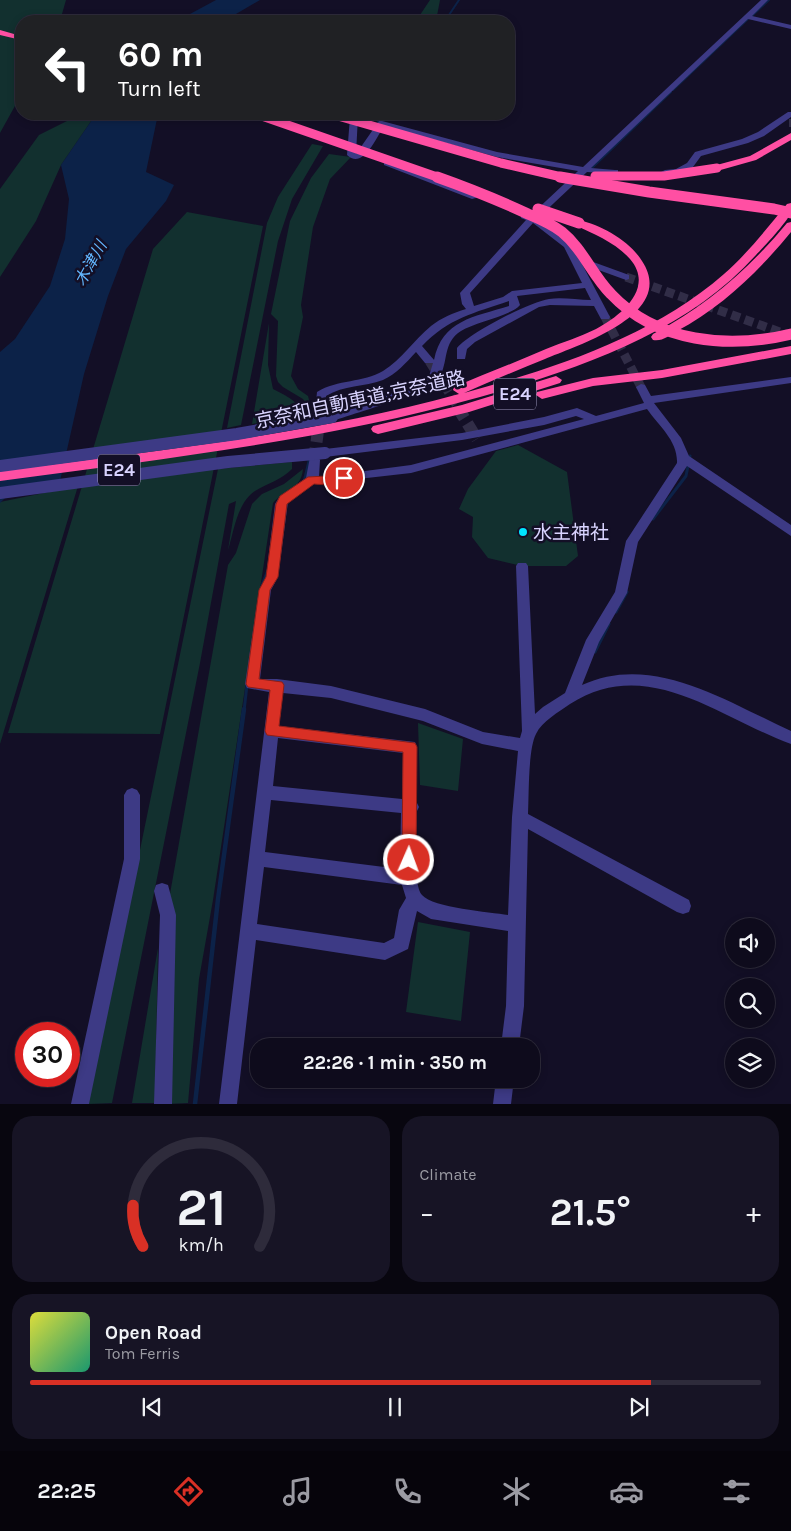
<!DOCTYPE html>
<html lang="en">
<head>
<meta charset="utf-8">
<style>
	body { margin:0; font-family:Karla,"Noto Sans JP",sans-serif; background:#171425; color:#f1f3f6; height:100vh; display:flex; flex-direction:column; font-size:19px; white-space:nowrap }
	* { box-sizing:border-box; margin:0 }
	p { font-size:16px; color:#9b9ba3 }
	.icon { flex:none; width:28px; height:28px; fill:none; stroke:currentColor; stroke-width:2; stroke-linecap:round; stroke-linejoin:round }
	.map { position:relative; height:1104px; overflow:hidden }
	.side { display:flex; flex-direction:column; gap:12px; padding:12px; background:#08060f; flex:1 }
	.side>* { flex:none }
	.banner { position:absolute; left:15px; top:15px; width:500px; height:105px; border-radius:20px; box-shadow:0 2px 8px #0003,0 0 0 1px #2e2b3b; background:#202124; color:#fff; overflow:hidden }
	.tools { position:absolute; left:725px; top:918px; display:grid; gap:10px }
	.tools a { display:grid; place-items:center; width:50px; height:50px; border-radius:50%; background:#0e0b1c; box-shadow:0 2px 8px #0003,0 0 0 1px #2e2b3b; font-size:25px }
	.speed { position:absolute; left:15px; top:1022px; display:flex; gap:10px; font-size:25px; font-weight:700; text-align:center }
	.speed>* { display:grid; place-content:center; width:65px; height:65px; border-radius:50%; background:#0e0b1c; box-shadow:0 2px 8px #0003,0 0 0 1px #2e2b3b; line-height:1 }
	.speed .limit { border:8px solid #d22; background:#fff; color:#111 }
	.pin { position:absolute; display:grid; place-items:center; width:42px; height:42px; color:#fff; margin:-21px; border:2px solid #fff; border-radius:50%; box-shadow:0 1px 5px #0007 }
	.me { position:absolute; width:55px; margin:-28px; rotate:2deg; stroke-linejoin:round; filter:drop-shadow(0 0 4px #0008) }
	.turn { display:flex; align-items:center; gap:18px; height:105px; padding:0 20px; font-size:22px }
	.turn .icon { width:65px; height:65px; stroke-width:2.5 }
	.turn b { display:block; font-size:35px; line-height:42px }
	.big { font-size:38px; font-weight:700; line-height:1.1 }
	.side .widget { flex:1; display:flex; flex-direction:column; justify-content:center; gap:8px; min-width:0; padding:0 18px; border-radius:20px; background:#171425 }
	.side .dial { align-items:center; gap:0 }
	.dial svg { height:130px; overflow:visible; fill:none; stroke:#2e2b3b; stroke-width:7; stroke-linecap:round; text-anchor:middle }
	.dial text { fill:#f1f3f6; stroke:none }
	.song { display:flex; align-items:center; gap:15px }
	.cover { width:60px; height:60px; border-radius:8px; background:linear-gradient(135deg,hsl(60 70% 55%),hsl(160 70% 35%)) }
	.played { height:5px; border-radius:2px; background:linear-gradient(90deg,#d93025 85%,#2e2b3b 85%) }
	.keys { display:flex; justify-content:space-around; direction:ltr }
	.heat { display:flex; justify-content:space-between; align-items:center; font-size:28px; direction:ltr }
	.side .tiles { flex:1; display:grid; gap:12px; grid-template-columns:1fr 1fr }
	.widget:last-child { grid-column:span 2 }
	.trip { position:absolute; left:250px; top:1038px; width:290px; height:50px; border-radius:20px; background:#0e0b1c; box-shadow:0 2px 8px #0003,0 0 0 1px #2e2b3b; font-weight:700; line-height:50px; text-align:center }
	.tabs { display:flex; height:80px; justify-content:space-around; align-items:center; background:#06040b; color:#9b9ba3 }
	.tabs .icon { width:35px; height:35px }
	.tabs .active { color:#d93025 }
	.tabs b { font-size:22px; color:#f1f3f6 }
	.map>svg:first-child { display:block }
	.green { fill:#12302f }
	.water { fill:#0c2248 }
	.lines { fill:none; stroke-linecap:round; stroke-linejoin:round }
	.stream-far2 { stroke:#0c2248; stroke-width:2 }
	.stream-far1 { stroke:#0c2248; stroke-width:3 }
	.stream { stroke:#0c2248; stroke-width:4.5 }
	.minor-tunnel-far2 { stroke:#312d47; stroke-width:8; stroke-dasharray:8 4; stroke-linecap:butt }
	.minor-tunnel-far1 { stroke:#312d47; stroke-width:9; stroke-dasharray:9 5; stroke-linecap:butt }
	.minor-tunnel { stroke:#312d47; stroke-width:12; stroke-dasharray:12 6; stroke-linecap:butt }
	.minor { fill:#3d3a85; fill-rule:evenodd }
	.highway { fill:#ff4fa3; fill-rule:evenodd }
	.minor-bridge { stroke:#3d3a85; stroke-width:12 }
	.highway-bridge-far1 { stroke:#ff4fa3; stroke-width:9 }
	.highway-bridge { stroke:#ff4fa3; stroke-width:11 }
	.route { fill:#d93025; stroke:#8d1f18 }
	.poi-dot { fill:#00e5ff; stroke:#130f26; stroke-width:2 }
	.labels { text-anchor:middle; stroke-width:5; stroke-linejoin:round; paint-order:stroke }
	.far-water-label { font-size:16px; font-style:italic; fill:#62b6ff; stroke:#130f26 }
	.shield { fill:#130f26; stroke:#9e99be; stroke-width:1 }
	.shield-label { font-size:18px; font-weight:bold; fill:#d9d4ff }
	.street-label { font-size:19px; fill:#d9d4ff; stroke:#130f26 }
	.poi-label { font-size:19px; fill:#d9d4ff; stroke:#130f26; text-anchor:start }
</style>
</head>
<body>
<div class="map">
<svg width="791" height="1104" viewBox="0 0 791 1104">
	<rect width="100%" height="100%" fill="#130f26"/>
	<path class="green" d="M 0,0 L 66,0 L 60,21 L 21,21 L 21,95 L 0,133 Z
		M 430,0 L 440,0 L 436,21 L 416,21 Z
		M 81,114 L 96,114 L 61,165 L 36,221 L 0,277 L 0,189 L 39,135 Z
		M 312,144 L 323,146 L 292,199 L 278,241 L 241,425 L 227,428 L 267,223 L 278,197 Z
		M 329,154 L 351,157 L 330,179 L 313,227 L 301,305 L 303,317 L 291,376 L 298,389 L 308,396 L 312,412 L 303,399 L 283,387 L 278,382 L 276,376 L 278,321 L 271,314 L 290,221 L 311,178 Z
		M 187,212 L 263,226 L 160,734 L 8,733 L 153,249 Z
		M 269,323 L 268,365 L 273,389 C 286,396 300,401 302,416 L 252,424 Z
		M 518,445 L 567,472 L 578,556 L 566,566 L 522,566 L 488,558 L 472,537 L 473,517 L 459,509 L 468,489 L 496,451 Z
		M 292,462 L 292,469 C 281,480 268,483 255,491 C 237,503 234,531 228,550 L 236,501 L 229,504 L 200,663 L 112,1103 L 88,1104 L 218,469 Z
		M 303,469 C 301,490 285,489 273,503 L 213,900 L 199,979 L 188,1103 L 166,1104 L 170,894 L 228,565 L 236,553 L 252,504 L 262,494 L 284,484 Z
		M 78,486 L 0,744 L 0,502 Z
		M 418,723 L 463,739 L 458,791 L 420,785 Z
		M 418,922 L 470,932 L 461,1021 L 406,1012 Z
		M 158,948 L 155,1103 L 132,1103 Z"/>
	<path class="water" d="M 216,0 L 260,0 L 224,21 L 177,21 Z
		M 96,114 L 158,114 L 146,172 L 174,185 L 166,201 L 126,249 L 108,296 L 84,374 L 58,490 L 5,498 L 0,503 L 0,352 L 15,339 L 50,286 L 65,239 L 69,199 L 61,165 Z"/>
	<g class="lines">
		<path class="stream-far2" d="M 752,16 L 769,0
			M 445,21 L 459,0
			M 673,90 L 749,18
			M 377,125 L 380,114
			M 592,168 L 671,92"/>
		<path class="stream-far1" d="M 304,482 L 309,461
			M 653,519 L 686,476 L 690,456
			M 262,585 L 268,570
			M 616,612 L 627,592
			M 595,652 L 609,624
			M 244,711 L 247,685"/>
		<path class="stream" d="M 195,1104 L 218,899 L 244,709"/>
		<path class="minor-tunnel-far2" d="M 789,123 L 791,123"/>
		<path class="minor-tunnel-far1" d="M 626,277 L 791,336
			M 605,317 L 641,387
			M 429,361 L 459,409"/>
		<path class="minor-tunnel" d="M 458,408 L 477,439
			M 314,460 L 320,417"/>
		<path class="minor" d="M 761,0 L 768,0 L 752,16 L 791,25 L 791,29 L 748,19 L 591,168 L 615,170 L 618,170 L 618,174 L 587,172 L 537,219 C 556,231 569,239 579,259 L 585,259 L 629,275 L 629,279 L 626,280 L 582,264 L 610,317 L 609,319 L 601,319 L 594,306 L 550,305 L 539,307 L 475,342 L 467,349 L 465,359 L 457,359 L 457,348 C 469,333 529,302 549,299 C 562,297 577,300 591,300 L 585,288 L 517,296 L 520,305 C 511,316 475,322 461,331 C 442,343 449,362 439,378 C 431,392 355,413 336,420 L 328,420 L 326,417 L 328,414 L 416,385 L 429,376 L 433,363 L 425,363 L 416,352 C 406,363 396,374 383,380 C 364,387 344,385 326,396 L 325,413 L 320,417 L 316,416 L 315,413 L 317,392 C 338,379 363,383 383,371 C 402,359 414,340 431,326 C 441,318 453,313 466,309 L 462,304 L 460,293 L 526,220 L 521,218 L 521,214 L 531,215 L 578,171 L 497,157 L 384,126 C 376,138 363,170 347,155 L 350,117 L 347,114 L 356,114 L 358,116 L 356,154 L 379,121 L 382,121 L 497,152 L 583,167 ZM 533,223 L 564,247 L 582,283 L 512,291 L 503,297 L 474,306 L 470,293 ZM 509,301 L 509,306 C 474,317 442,320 434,360 L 422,346 C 449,318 474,313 509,301 Z
			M 788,112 L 791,112 L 791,117 L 764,136 L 748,143 L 701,156 L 693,167 L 681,173 L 665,174 L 661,172 L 665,170 L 676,169 L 687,163 L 695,152 L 742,139 L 758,132 Z
			M 384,161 L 390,161 L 479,197 L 472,199 L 384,165 Z
			M 791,377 L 791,383 L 654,403 L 681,438 L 689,456 L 791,525 L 791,536 L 687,466 L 638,542 L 627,593 L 599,642 L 582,685 C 653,652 727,702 791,731 L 791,744 C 719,718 648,654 570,704 C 559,712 542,721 536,734 C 528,749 529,795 528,814 L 689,900 L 691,906 L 689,912 L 683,914 L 677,912 L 528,829 L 524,1006 L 519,1046 L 501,1046 L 506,1006 L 508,931 L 431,919 L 417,911 L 408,949 L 385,960 L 256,940 L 237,1104 L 219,1104 L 269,692 L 247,688 L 245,684 L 259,590 L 266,577 L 275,504 L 280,496 L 306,478 L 310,457 L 314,456 L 320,460 L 319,477 L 411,465 L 584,419 L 576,416 L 544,425 L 462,440 L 325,457 L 319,453 L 325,449 L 462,433 L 544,417 L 577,408 L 596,416 L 644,403 L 636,387 L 641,384 L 645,385 L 651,396 ZM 647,409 C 659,426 678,441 677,463 L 626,541 L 615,592 L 586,640 L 565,693 L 543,707 L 535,714 L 528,566 L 526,563 L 518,563 L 516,566 L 522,731 L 520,738 L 483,732 L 425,709 L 331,686 L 277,679 L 260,679 L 271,590 L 278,577 L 288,502 L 314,484 L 411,473 ZM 283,693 L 331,698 L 423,721 L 482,744 L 518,751 L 512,817 L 508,915 C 490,912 433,908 422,895 C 412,884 417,828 417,811 L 419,807 L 417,803 L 417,747 L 415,742 L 279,726 ZM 278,738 L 403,753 L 402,799 L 273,786 ZM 271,800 L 401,813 L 400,869 L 265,852 ZM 264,867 L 402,885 L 406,898 L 399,910 L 394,938 L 384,943 L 257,924 Z
			M 132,788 L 137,790 L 140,795 L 140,859 L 89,1104 L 71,1104 L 124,859 L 124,795 L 127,790 Z
			M 162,883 L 168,885 L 176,915 L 172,1104 L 154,1104 L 160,915 L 154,891 L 156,885 Z
			M 496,1079 L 514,1079 L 511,1104 L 493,1104 Z"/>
		<path class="highway" d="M 0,30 L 21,36 L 21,40 L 0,35 Z
			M 791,133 L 791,140 L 756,160 L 717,171 L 712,168 L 713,166 L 750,156 Z
			M 791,203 C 791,206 791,209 791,212 C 789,220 763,248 756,255 C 686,333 578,369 480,397 C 323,441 161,459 0,481 L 0,471 C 153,451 309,435 459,394 L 453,390 L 454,387 C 485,374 516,362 546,349 C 563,342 580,337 596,329 C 621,316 655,288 630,259 C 616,243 594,234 575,225 L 574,223 L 579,220 C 601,225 630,241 642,261 C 677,314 581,344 545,359 C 518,370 491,381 464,393 C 555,368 652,337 724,274 C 748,253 767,228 787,204 Z
			M 791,222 L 791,232 C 759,271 722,307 677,331 C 670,335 662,342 653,340 L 651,337 L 653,334 C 706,306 749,269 787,223 Z
			M 791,346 L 791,354 L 662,378 L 593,386 L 542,399 L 536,395 L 537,392 L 593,378 L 662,370 Z
			M 556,376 L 562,380 L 560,383 L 469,412 L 378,434 L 373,432 L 371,429 L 373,426 L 462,405 Z"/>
		<path class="minor-bridge" d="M 0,466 L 237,434 L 332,417
			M 0,493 L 228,462 L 325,453"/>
		<path class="highway-bridge-far1" d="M 256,114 L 440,178
			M 331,114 L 501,163 L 566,178
			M 595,176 L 664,176 L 717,168"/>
		<path class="highway-bridge" d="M 437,177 C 468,188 498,200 528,214 C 540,219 552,224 562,232 C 583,249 592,275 611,294 C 657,343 729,349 791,334
			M 560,177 L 649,192 L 774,209 L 791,213
			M 538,209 L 579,223"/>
	</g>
	<path class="route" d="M 344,475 L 348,476 L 350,478 L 348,481 L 328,485 L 314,484 L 287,504 L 278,577 L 270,590 L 259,679 L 282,682 L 284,685 L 279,726 L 415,743 L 417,747 L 416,860 L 414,865 L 409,867 L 404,865 L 402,860 L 403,752 L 267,735 L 265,731 L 270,690 L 248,687 L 246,684 L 259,590 L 266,577 L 276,504 L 280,496 L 308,477 Z"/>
	<circle class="poi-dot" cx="523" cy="532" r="5"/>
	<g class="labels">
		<g class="far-water-label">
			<text transform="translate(90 263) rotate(-61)" y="6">木津川</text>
		</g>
		<g class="shield">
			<rect x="494" y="378.5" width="42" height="31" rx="4"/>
			<rect x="98" y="454.5" width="42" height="31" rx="4"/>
		</g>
		<g class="shield-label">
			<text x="515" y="400">E24</text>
			<text x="119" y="476">E24</text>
		</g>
		<g class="street-label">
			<text transform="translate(360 399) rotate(-12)" y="7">京奈和自動車道;京奈道路</text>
		</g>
		<g class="poi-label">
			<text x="533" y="539">水主神社</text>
		</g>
	</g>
</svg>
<div class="tools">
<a><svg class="icon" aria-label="sound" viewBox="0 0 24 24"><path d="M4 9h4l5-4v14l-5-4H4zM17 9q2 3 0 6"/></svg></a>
<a><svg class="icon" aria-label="search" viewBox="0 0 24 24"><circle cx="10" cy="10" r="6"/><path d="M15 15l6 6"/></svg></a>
<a><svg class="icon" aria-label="layers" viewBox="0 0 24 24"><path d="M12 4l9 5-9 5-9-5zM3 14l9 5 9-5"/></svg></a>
</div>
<div class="speed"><div class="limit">30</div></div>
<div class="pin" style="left:344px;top:478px;background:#d93025"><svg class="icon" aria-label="arrive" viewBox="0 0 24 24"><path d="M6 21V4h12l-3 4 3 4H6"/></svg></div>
<svg class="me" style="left:409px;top:860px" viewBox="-20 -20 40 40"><circle r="17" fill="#d93025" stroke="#fff" stroke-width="3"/><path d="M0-11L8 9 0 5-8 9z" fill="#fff"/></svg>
<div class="trip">22:26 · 1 min · 350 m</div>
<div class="banner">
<div class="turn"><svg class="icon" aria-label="left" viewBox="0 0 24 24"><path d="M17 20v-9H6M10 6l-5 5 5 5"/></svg><div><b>60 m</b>Turn left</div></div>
</div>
</div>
<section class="side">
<div class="tiles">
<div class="widget dial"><svg viewBox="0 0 100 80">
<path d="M14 69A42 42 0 1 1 86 69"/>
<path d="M14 69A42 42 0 0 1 8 44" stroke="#d93025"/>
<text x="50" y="56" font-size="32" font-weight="700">21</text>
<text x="50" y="72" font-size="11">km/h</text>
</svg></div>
<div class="widget"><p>Climate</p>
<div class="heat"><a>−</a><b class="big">21.5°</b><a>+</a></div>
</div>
<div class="widget">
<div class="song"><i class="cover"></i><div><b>Open Road</b><p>Tom Ferris</p></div></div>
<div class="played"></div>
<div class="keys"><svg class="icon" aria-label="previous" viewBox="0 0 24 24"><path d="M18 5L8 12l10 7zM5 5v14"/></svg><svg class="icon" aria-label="pause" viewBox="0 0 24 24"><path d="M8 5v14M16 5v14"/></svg><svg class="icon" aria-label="next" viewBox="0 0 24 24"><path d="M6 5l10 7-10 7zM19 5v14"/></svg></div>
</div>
</div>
</section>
<nav class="tabs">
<b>22:25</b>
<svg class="icon active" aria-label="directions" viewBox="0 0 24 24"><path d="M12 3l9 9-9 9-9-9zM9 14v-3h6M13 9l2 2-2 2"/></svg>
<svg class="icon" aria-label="music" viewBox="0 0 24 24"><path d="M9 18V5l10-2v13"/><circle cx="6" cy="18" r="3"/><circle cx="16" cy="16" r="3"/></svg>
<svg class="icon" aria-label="phone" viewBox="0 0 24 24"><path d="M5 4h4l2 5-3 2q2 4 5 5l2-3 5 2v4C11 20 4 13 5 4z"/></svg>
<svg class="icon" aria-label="climate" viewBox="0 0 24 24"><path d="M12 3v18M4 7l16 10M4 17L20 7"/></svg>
<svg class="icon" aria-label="car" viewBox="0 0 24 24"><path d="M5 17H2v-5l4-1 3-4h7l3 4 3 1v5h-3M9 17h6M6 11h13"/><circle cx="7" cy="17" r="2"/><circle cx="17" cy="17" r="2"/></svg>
<svg class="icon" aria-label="filters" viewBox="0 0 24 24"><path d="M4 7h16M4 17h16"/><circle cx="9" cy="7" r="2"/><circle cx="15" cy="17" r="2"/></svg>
</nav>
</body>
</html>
